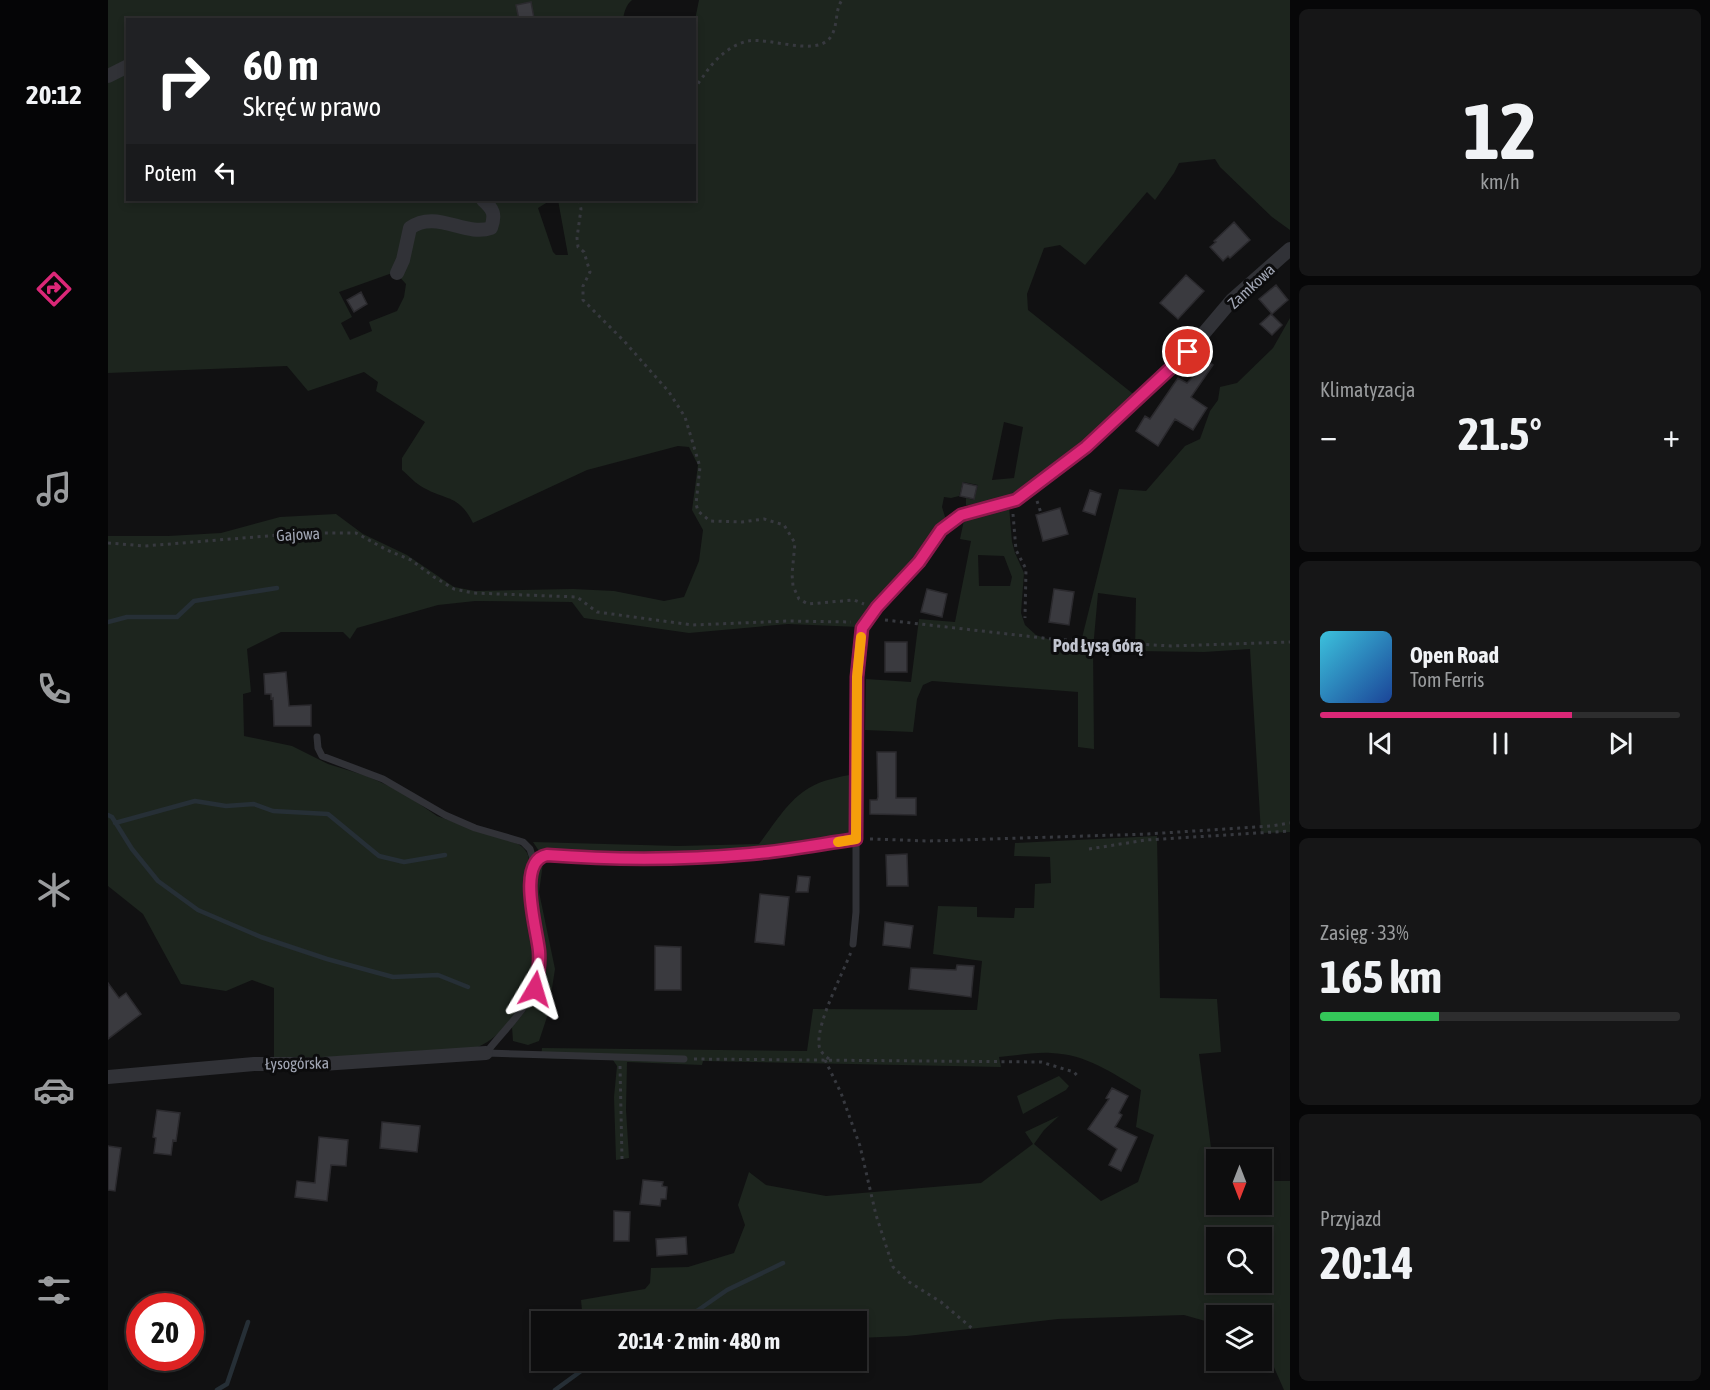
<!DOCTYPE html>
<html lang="pl">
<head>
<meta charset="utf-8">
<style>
	body { margin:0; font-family:"Asap Condensed",sans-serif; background:#161617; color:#f1f3f6; height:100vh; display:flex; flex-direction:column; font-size:22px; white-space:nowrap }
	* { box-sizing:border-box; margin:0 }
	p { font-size:20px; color:#9a9c9e }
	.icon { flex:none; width:33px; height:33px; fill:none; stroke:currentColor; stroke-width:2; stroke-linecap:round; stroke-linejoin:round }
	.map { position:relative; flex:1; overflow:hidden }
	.panel { display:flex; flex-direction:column; gap:9px; padding:9px; background:#070708; width:420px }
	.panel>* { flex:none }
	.banner { position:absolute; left:18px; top:18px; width:570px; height:183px; border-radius:0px; box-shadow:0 3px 9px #0003,0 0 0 2px #2d2d2e; background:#202124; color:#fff; overflow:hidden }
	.needle { width:39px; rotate:180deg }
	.controls { position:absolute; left:1098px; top:1149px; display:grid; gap:12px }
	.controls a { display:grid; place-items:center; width:66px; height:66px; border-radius:0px; background:#0d0d0e; box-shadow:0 3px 9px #0003,0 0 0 2px #2d2d2e; font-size:30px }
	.speed { position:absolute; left:18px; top:1293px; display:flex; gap:12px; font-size:30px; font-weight:700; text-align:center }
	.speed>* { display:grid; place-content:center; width:78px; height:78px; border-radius:50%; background:#0d0d0e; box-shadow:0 3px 9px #0003,0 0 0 2px #2d2d2e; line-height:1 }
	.speed .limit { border:9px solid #d22; background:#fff; color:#111 }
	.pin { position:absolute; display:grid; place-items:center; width:51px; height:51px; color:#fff; margin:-26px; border:3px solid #fff; border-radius:50%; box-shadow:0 2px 6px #0007 }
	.me { position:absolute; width:66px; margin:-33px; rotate:7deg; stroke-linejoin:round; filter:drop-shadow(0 0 4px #0008) }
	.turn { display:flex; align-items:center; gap:21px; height:126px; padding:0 18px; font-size:27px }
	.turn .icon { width:78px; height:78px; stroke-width:2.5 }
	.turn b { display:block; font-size:42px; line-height:51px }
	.then { display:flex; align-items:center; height:57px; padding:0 18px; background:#0003; gap:12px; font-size:22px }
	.big { font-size:45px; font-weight:700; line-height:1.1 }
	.panel .widget { flex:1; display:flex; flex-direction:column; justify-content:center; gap:9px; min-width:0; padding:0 21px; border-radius:9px; background:#161617 }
	.panel .dial { align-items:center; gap:0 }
	.dial b { font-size:78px; line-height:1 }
	.song { display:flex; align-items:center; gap:18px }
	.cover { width:72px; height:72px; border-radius:9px; background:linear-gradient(135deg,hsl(190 70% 55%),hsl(220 70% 35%)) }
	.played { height:6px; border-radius:3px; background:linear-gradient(90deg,#db2777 70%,#2d2d2e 70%) }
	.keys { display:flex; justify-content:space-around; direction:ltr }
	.heat { display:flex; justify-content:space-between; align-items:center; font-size:33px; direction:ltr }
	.charge { height:9px; border-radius:4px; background:linear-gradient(90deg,#34c759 33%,#2d2d2e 0) }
	.trip { position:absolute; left:423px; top:1311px; width:336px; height:60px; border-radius:0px; background:#0d0d0e; box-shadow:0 3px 9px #0003,0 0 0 2px #2d2d2e; font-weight:700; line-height:60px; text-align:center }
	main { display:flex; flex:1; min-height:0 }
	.tabs { display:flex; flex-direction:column; width:108px; justify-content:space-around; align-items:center; background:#050506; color:#9a9c9e }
	.tabs .icon { width:42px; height:42px }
	.tabs .current { color:#db2777 }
	.tabs b { font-size:27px; color:#f1f3f6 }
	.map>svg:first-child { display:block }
	.green { fill:#1d251e; fill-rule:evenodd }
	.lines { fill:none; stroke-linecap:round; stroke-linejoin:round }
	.stream { stroke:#262f36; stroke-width:4.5 }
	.building { fill:#3a3a3f; stroke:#2b2a2e; stroke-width:1.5 }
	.path { stroke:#37393f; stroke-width:3; stroke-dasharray:3 4.5; stroke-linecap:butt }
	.service { stroke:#313237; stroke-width:7 }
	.minor { stroke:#313237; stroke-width:14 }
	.route-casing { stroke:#8e194d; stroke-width:15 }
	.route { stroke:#db2777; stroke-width:10 }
	.slow { stroke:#f59e0b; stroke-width:10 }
	.labels { text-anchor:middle; stroke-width:6; stroke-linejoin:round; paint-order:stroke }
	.street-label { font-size:16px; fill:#a1a6b4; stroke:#0c0c0d }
	.neighbourhood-label { font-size:18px; font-weight:bold; fill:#c2c5d0; stroke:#0c0c0d }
</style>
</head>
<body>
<main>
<nav class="tabs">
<b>20:12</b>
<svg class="icon current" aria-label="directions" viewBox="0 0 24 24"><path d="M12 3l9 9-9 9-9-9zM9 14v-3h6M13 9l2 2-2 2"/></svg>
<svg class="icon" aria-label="music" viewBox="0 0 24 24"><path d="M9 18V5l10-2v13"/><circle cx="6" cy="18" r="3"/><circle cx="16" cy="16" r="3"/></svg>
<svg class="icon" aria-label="phone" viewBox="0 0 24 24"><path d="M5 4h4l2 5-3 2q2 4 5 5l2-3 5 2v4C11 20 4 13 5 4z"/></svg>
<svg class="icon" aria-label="climate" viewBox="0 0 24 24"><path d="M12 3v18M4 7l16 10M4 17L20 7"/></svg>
<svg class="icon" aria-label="car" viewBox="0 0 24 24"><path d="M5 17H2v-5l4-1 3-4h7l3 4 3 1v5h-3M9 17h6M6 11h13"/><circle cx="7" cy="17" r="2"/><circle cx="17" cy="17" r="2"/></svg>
<svg class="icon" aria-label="filters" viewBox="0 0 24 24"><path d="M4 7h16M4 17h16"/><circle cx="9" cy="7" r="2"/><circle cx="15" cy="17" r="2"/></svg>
</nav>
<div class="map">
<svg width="1182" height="1390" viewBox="0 0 1182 1390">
	<rect width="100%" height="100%" fill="#111112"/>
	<path class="green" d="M 0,0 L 524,0 C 518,5 516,12 515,20 L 20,20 L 19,63 L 0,73 Z
		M 591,0 L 1182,0 L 1182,230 L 1164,217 L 1112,167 L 1107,159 L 1071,163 L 1066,173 L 1047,200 L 1039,192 L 977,265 L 952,245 L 936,248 L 919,294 L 920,310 L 1029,397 C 986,434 917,505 858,505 L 858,498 L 866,500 L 870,485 L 855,482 L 851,496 L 843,498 L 836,497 L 834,507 L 838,520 L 803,566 L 759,608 L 751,627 L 680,624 L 581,633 L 476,618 L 464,602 L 367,601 L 330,605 L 249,628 L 242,639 L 235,632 L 173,632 L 139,649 L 143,692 L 135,694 L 136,736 L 184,746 L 220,764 L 259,776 L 294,792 L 329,816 L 410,844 C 425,853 421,865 420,880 C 420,888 420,896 421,903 C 421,920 428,938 428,953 C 428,989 403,1032 370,1047 C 362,1050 351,1050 343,1051 L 166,1060 L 166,988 L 144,980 L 118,991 L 73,984 L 35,914 L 0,886 L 0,536 L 60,536 L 113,533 L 172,517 L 228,514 L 255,534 L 299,555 L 346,587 L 367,591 L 465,589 L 506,591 L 556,601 L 576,597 L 591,561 L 595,530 L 584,510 L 590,465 L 581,447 L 570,446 L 479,470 L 365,523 C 351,495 340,501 316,488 C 308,484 301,476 294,470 L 294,458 L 317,422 L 268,391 L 270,382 L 256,372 L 200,391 L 179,366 L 0,373 L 0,79 L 19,69 L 20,200 L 443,200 L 430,208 L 445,252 L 448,255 L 460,255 L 450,200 L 586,200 L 586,25 ZM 287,272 L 298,284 L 296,297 L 289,311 L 261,322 L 264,331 L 242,340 L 233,323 L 244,317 L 231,292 ZM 896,422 L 915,427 L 906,478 L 884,480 Z
		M 1182,318 L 1182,832 L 1153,833 L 1142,649 L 1096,652 L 1027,651 L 1028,598 L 990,593 L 985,649 L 986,749 L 970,747 L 970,692 L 824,681 L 815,685 L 809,699 L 805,732 L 757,730 L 758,679 L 803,682 L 811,619 L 847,622 L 863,541 L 852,539 L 856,520 L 901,506 L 904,542 L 907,553 L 916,573 L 913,613 L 917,625 L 928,635 L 971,650 L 1011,489 L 1038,491 L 1077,446 L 1092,439 L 1102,411 L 1110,400 L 1112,387 L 1129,383 L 1165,348 ZM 870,555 L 896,556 L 904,577 L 902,586 L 871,586 Z
		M 746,774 L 745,824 L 740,835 L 649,849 L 536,854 L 431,851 L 425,842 L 570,846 L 651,844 C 665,826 680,800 701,788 C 714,780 731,777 746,774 Z
		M 1049,836 L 1052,998 L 1109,999 L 1113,1052 L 1091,1054 L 1107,1179 L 1108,1180 L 1108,1204 L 1154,1204 L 1154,1181 L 1182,1181 L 1182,1390 L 1176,1390 L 1165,1365 L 1166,1339 L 1154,1335 L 1154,1316 L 1108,1316 L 1108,1324 L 1076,1315 L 950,1319 L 799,1336 L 749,1338 L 748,1322 L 475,1321 L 473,1300 L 537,1289 L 542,1283 L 543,1268 L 580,1267 L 626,1253 L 637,1225 L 630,1205 L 641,1172 L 658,1185 L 718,1196 L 873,1183 L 925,1144 L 917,1132 L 951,1116 L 936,1130 L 926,1144 L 993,1201 L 1030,1182 L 1046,1135 L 1028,1127 L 1033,1090 C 1004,1073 978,1054 943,1053 C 926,1052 908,1056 891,1057 L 893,1067 L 595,1061 L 594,1065 L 519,1062 L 518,1110 L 521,1158 L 508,1160 L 506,1097 L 509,1066 L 505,1060 L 433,1058 L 434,1048 L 699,1051 L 705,1009 L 869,1010 L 874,961 L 825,954 L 830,906 L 869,907 L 869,917 L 906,918 L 907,908 L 926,908 L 927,884 L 943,883 L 942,857 L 906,856 L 907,843 ZM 1108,1238 L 1154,1238 L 1154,1282 L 1108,1282 Z
		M 430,862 L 435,863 L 431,892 L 447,969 L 440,1014 L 431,1041 L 420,1045 L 405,1041 L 404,1027 C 413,1016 426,1003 431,988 C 444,951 418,903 430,862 Z
		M 951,1076 L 961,1086 L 958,1090 L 915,1114 L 909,1096 Z"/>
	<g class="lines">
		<path class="stream" d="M 0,622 L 19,617 L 69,617 L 86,601 L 169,588
			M 0,815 L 4,817 L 24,849 L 50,881 L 90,910 L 153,937 L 219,959 L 285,977 L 330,975 L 360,987
			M 7,823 L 87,801 L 118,806 L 146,804 L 165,811 L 220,814 L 271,856 L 296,862 L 337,855
			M 573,1322 L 619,1290 L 675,1263
			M 109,1390 L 119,1384 L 140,1322
			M 447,1390 L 484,1363 L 492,1360"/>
	</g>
	<path class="building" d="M 423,2 L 426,18 L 411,20 L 408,5 Z
		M 1126,222 L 1142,240 L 1122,258 L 1120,256 L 1115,261 L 1102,247 L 1108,242 L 1106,241 Z
		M 1078,275 L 1096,291 L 1070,319 L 1052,303 Z
		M 1168,285 L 1180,300 L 1164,314 L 1151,299 Z
		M 253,292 L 259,304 L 246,312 L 239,300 Z
		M 1163,314 L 1174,325 L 1164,335 L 1152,324 Z
		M 1100,361 L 1105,365 L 1083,397 L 1099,408 L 1085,430 L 1067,419 L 1050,446 L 1028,431 L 1037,416 L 1042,419 L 1070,378 L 1079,383 Z
		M 855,483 L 869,486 L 866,499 L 852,496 Z
		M 982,490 L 993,494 L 987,515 L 975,511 Z
		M 952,508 L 960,534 L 935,541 L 928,515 Z
		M 819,589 L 839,594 L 834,617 L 813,612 Z
		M 946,589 L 966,592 L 961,625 L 941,622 Z
		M 777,642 L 799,642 L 799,672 L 777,672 Z
		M 178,672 L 181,706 L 203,705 L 203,726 L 166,726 L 165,698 L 163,699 L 163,694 L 157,694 L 156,674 Z
		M 769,752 L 788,752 L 788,798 L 808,798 L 808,815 L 762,814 L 762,800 L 769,800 L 770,797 Z
		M 799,854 L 800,886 L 779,886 L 778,855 Z
		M 690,876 L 702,877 L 700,892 L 688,892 Z
		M 652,894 L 681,897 L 676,945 L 647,942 Z
		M 777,922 L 805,926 L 802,948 L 775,945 Z
		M 547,946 L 573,947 L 573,990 L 547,990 Z
		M 849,965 L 866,966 L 863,997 L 801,989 L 803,968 L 848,970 Z
		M 0,983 L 11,998 L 18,993 L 33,1014 L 0,1039 Z
		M 1004,1088 L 1020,1096 L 1011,1113 L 1014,1115 L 1012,1119 L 1007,1127 L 1029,1137 L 1013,1171 L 1001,1165 L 1009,1149 L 980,1129 L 1001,1099 L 998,1098 Z
		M 49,1110 L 72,1113 L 68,1141 L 65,1140 L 63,1155 L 46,1153 L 48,1138 L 45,1137 Z
		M 274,1122 L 312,1126 L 309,1152 L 272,1148 Z
		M 211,1137 L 240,1140 L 238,1166 L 223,1165 L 219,1201 L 187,1197 L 189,1181 L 207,1183 Z
		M 0,1146 L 13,1148 L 7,1191 L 0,1190 Z
		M 535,1180 L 555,1182 L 554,1186 L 559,1187 L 558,1199 L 553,1199 L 552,1206 L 532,1204 Z
		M 506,1211 L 522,1212 L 521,1241 L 506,1241 Z
		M 578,1237 L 579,1254 L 549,1256 L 548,1239 Z"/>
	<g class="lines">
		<path class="path" d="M 586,90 C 590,83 595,77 599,71 C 609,57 623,45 640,41 C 661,37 705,56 721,39 C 731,28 726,11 734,0
			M 471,200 L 473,209 L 469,238 L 470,247 L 476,252 L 482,272 L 475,286 L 475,300 L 516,341 L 561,392 L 577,417 L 592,467 L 588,504 L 590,511 L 602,521 L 634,522 L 656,519 L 676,525 L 687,543 L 684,574 L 685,586 L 691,599 L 700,604 L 746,600 L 756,604
			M 929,501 L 933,513
			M 905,514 L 908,550 L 918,569 L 917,618
			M 0,543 L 37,546 L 196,533 L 248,533 L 279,550 L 303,560 L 326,577 L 346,589 L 365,593 L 469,597 L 489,612 L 585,625 L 681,621 L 743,622
			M 777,620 L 944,639 L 1063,646 L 1182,642
			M 762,839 L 821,841 L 1040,834 L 1163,826 L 1182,823
			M 981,849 L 1038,840 L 1182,831
			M 586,1059 L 933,1062 L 966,1072 L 971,1078
			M 721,1059 C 716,1055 711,1051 711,1044 C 709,1022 734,975 743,952
			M 717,1060 L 733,1093 L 752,1146 L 768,1215 L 785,1267 L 801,1282 L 833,1302 L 866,1330
			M 512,1066 L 514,1159"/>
		<path class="service" d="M 209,737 L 210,748 L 214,756 L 275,779 L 337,815 L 367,828 L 415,842 L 422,849 L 426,862
			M 378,1053 C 404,1019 433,1001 431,953 C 430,931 408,861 439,855 C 506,860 575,860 642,854 C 678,851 713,844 748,839 L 748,912 L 745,944
			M 378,1053 L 576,1059"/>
		<path class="minor" d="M 0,76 L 20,66
			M 289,273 L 295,260 L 302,228 C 328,209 357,237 383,228 C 388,214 385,209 375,200
			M 748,839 L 749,677 L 754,628 L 769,607 L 811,562 L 833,530 L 853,515 L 908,500 L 978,447 L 1080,352 L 1124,300 L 1182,249
			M 0,1077 L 146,1064 L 214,1064 L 378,1053"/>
	</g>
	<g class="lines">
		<defs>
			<path id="route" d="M 427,989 C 430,977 432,964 431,951 C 429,929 408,861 439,855 C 506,860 575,860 642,854 C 678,851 713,844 748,839 L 749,677 L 754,628 L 769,607 L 811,562 L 833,530 L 853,515 L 908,500 L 978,447 L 1080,352"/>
		</defs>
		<use href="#route" class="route-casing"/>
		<use href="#route" class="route"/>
		<path class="slow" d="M 730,842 L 748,839 L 749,677 L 753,637"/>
	</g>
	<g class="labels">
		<g class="street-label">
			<text transform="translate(1143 286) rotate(-43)" y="6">Zamkowa</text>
			<text transform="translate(190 534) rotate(-3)" y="6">Gajowa</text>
			<text transform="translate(189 1063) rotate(-1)" y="6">Łysogórska</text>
		</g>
		<g class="neighbourhood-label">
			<text x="990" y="652">Pod Łysą Górą</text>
		</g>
	</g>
</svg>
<div class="controls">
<a><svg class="needle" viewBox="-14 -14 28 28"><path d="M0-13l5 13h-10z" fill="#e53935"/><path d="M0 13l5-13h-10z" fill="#9a9c9e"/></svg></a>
<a><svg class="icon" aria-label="search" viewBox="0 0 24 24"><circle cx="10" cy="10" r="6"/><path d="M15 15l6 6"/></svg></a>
<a><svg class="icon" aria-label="layers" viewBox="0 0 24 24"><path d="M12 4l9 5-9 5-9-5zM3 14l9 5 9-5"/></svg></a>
</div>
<div class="speed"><div class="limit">20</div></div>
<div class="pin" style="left:1080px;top:352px;background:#d93025"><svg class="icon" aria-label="arrive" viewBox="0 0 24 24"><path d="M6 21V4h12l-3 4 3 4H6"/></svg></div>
<svg class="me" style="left:427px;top:989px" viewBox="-20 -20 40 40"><path d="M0-17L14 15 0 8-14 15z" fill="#db2777" stroke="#fff" stroke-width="4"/></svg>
<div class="trip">20:14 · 2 min · 480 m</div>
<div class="banner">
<div class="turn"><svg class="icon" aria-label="right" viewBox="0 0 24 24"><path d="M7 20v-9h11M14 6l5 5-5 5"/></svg><div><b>60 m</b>Skręć w prawo</div></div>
<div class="then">Potem<svg class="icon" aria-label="left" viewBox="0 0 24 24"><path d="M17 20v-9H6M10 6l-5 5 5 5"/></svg></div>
</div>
</div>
<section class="panel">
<div class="widget dial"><b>12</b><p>km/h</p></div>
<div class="widget"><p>Klimatyzacja</p>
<div class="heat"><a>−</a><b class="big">21.5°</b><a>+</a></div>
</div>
<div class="widget">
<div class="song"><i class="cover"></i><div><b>Open Road</b><p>Tom Ferris</p></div></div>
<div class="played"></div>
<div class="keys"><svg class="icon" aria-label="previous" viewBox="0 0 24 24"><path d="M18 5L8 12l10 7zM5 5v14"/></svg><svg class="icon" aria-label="pause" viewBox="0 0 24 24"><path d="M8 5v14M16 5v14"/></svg><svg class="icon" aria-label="next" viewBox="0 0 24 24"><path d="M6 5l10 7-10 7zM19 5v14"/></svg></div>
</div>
<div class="widget"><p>Zasięg · 33%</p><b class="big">165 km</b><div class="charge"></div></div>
<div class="widget"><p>Przyjazd</p><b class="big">20:14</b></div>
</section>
</main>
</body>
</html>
